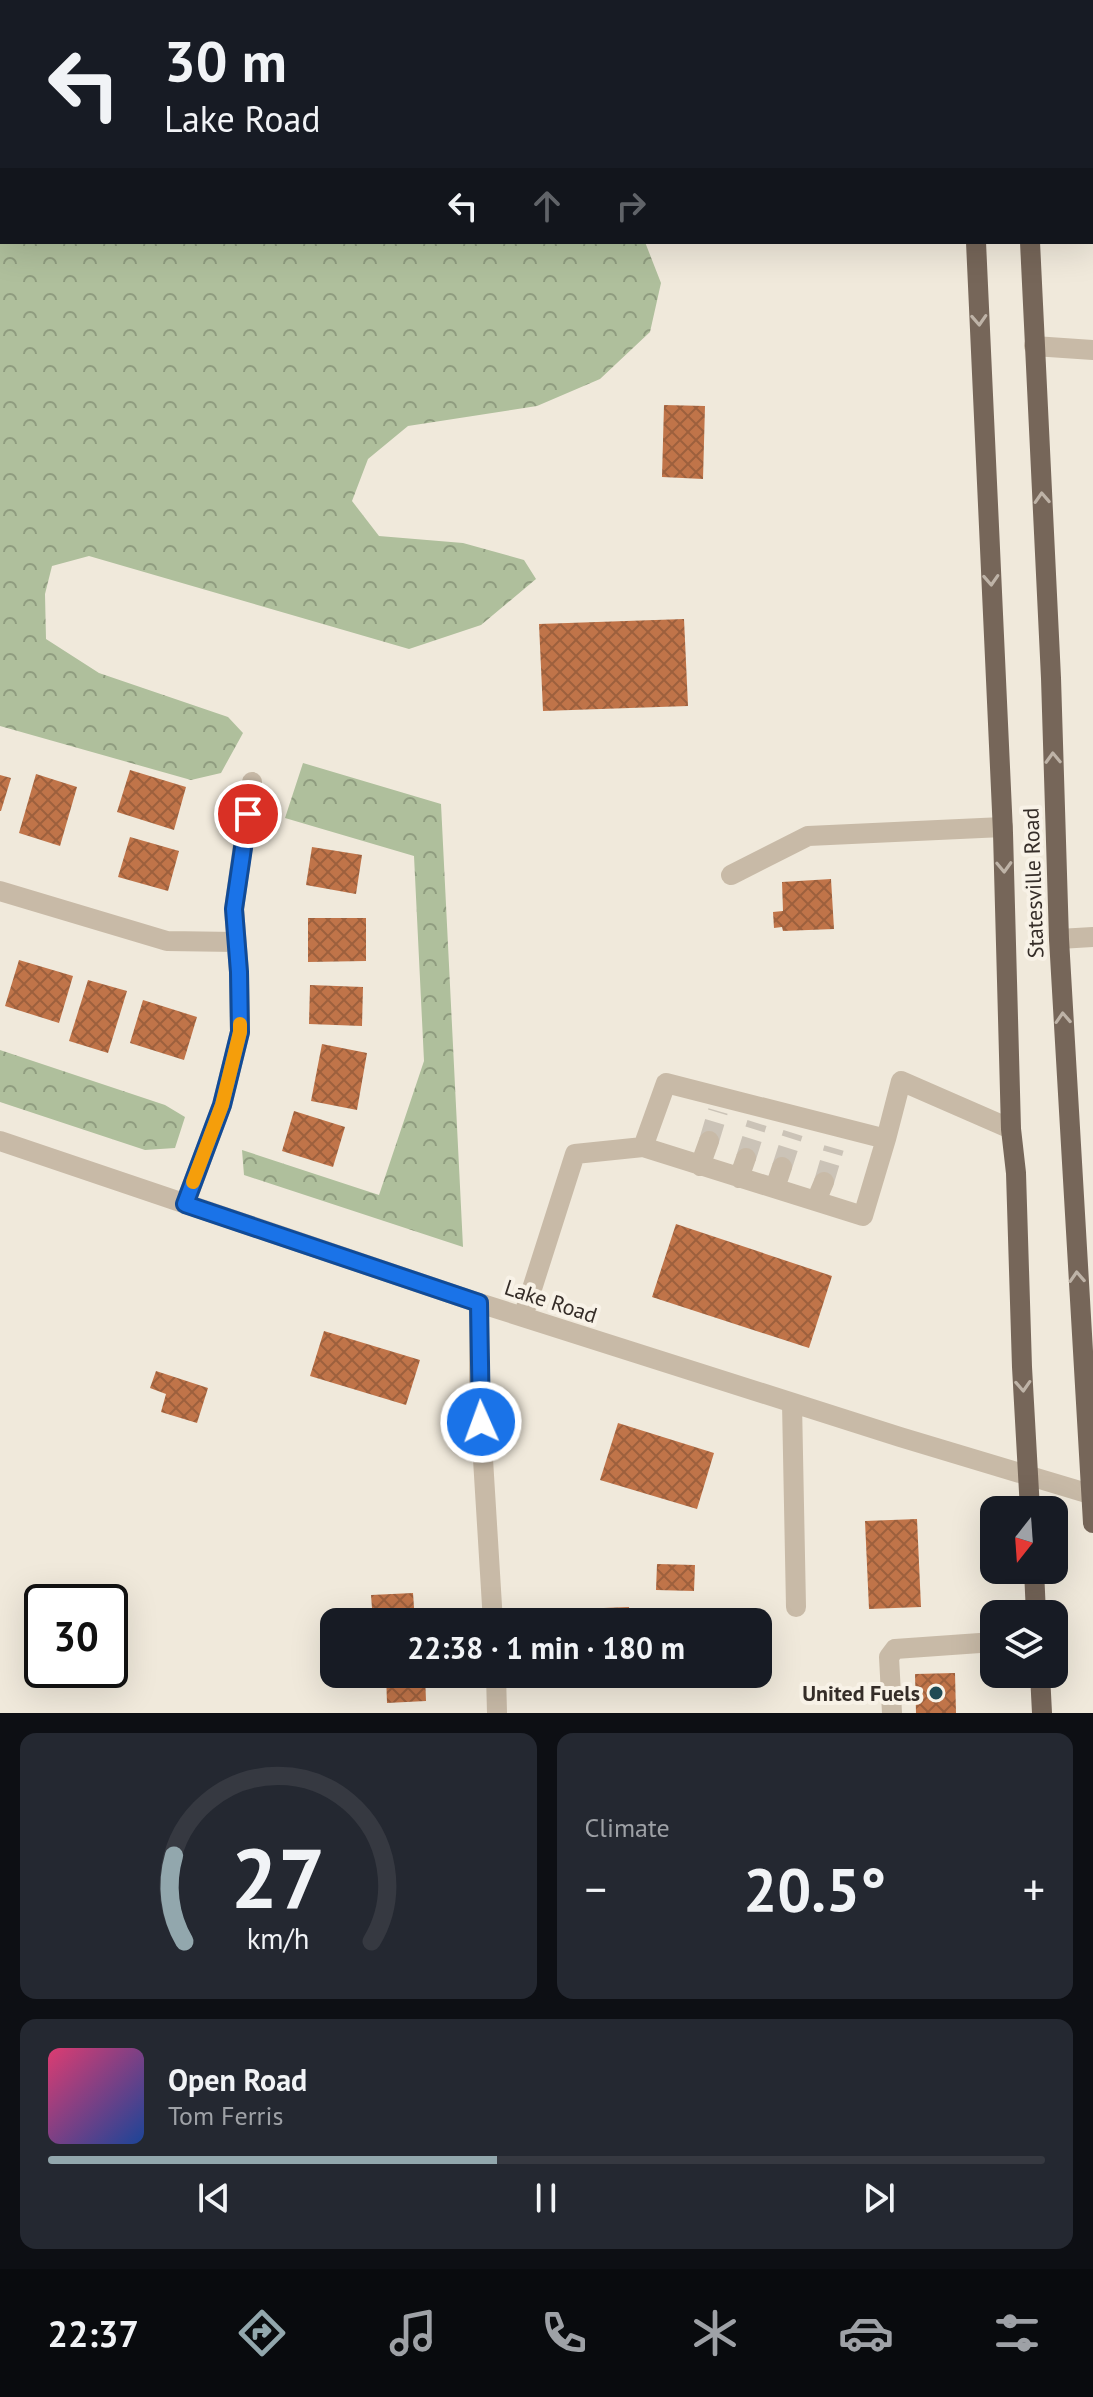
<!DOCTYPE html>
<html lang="en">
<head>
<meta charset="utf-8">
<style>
	body { margin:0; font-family:"PT Sans",sans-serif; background:#242831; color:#f1f3f6; height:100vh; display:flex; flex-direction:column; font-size:30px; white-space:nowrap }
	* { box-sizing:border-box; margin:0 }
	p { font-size:26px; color:#9ea1a6 }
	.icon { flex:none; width:44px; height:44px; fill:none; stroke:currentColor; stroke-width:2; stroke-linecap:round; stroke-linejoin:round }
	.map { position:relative; height:1713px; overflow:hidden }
	.side { display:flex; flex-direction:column; gap:20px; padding:20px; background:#0d0f14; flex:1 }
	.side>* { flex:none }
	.guide { position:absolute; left:0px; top:0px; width:1094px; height:244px; box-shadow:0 8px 32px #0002; background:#171b24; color:#f1f3f6; overflow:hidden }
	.needle { width:52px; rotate:197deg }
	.controls { position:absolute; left:980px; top:1496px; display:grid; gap:16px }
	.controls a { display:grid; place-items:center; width:88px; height:88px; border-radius:16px; background:#171b24; box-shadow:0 8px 32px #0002; font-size:40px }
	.speed { position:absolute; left:24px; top:1584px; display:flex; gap:16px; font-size:40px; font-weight:700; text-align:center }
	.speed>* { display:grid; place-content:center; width:104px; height:104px; border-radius:50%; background:#171b24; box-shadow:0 8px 32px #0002; line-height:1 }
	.speed .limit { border:4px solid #111; border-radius:12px; background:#fff; color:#111 }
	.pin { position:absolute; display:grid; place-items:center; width:68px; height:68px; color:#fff; margin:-34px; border:4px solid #fff; border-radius:50%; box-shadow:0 2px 8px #0007 }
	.me { position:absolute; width:88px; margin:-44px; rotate:358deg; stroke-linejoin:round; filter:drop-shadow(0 0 6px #0008) }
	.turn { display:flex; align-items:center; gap:28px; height:168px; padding:0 32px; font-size:36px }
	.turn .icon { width:104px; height:104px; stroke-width:2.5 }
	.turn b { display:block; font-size:56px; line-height:68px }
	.lanes { display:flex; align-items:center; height:76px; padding:0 32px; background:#0003; justify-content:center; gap:40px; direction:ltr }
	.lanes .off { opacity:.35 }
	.big { font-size:60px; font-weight:800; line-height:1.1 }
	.side .widget { flex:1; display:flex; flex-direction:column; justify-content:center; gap:12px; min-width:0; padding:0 28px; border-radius:16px; background:#242831 }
	.side .dial { align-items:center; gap:0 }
	.dial svg { height:208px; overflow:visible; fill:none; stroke:#363941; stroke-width:7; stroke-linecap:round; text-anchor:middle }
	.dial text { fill:#f1f3f6; stroke:none }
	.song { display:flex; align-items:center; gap:24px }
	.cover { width:96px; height:96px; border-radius:12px; background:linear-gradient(135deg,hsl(340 70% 55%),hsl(220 70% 35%)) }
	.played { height:8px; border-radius:4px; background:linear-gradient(90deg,#92a7ad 45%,#363941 45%) }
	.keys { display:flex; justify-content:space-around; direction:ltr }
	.heat { display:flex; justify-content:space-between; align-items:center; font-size:44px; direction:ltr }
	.side .tiles { flex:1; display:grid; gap:20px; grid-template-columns:1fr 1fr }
	.widget:last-child { grid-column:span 2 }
	.trip { position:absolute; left:320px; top:1608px; width:452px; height:80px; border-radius:16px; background:#171b24; box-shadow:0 8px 32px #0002; font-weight:800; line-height:80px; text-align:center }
	.dock { display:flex; height:128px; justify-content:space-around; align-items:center; background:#090b0e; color:#9ea1a6 }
	.dock .icon { width:56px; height:56px }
	.dock .active { color:#92a7ad }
	.dock b { font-size:36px; color:#f1f3f6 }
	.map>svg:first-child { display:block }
	.forest { fill:url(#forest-crowns) }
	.building { fill:url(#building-cross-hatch) }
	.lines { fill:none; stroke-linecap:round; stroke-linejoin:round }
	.minor-tunnel { stroke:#cbc3b7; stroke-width:20; stroke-dasharray:20 10; stroke-linecap:butt }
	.minor { stroke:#c8baa7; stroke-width:20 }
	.major { stroke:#766659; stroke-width:20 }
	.oneway { stroke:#beb3a7 }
	.route-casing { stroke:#114b97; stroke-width:20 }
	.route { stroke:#1a73e8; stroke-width:14 }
	.slow { stroke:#f59e0b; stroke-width:14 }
	.poi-dot { fill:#1f4a54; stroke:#f8f2e7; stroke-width:3 }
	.labels { text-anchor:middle; stroke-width:8; stroke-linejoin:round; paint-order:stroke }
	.street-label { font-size:22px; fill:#352d28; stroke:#f8f2e7 }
	.poi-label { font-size:22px; font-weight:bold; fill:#352d28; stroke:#f8f2e7; text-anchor:end }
</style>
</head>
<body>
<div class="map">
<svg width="1093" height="1713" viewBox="0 0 1093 1713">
	<defs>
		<pattern id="forest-crowns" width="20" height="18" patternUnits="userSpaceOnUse" patternTransform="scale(2)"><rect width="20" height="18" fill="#afbf9c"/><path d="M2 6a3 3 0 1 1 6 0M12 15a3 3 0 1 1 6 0" fill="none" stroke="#8f9c7f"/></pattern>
		<pattern id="building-cross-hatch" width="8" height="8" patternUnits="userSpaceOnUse" patternTransform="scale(2)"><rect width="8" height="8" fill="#c07449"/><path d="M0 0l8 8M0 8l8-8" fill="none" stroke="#9d603d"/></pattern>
	</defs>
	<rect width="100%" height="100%" fill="#f0e9db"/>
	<path class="forest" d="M 0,0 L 435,0 L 437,2 L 2,2 L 2,242 L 645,242 L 661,283 L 650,332 L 600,379 L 537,406 L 408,426 L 368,459 L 352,501 L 379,536 L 463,543 L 524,560 L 536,579 L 481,625 L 409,649 L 89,556 L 52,566 L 45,594 L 46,639 L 99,673 L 228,717 L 243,733 L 221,773 L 191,780 L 0,726 Z
		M 303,763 L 441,804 L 463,1247 L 244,1175 L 242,1150 L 379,1195 L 424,1061 L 414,856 L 285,818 Z
		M 0,1050 L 165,1105 L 185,1117 L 175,1148 L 145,1150 L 0,1102 Z"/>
	<path class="building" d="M 664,405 L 705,406 L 703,479 L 662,477 Z
		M 684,619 L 688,706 L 543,711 L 539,624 Z
		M 130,770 L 186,787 L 174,830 L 117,812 Z
		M 36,774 L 77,787 L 60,846 L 19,833 Z
		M 0,775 L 11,778 L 1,811 L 0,811 Z
		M 130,837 L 179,851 L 168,891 L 118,877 Z
		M 312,847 L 362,855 L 356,894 L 306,885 Z
		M 831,879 L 834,929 L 783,931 L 782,927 L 774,928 L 773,912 L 783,911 L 782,882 Z
		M 308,918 L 366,918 L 366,961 L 308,962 Z
		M 19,960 L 73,976 L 59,1023 L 5,1006 Z
		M 88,980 L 127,991 L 108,1053 L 69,1041 Z
		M 310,985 L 363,987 L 362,1026 L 309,1024 Z
		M 143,1000 L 197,1017 L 184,1060 L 130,1043 Z
		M 322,1044 L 367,1053 L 357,1110 L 311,1101 Z
		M 294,1111 L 345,1127 L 333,1167 L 282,1151 Z
		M 676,1224 L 832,1276 L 809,1348 L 652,1297 Z
		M 324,1331 L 420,1360 L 406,1405 L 310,1376 Z
		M 156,1371 L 208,1388 L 197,1423 L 161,1412 L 166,1394 L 150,1388 Z
		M 618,1423 L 714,1453 L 697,1509 L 600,1480 Z
		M 917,1519 L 921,1607 L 869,1609 L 865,1521 Z
		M 657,1564 L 695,1565 L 694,1591 L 656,1590 Z
		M 413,1593 L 415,1622 L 373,1622 L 371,1595 Z
		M 629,1607 L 630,1622 L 579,1622 L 578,1609 Z
		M 955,1673 L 956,1713 L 916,1713 L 915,1674 Z
		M 386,1674 L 425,1674 L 426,1701 L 387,1703 Z
		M 608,1674 L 632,1674 L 633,1685 L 608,1686 Z"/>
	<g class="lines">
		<path class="minor-tunnel" d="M 709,1141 L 718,1111
			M 746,1158 L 757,1123
			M 782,1167 L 793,1133
			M 824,1182 L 834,1148"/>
		<path class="minor" d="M 1034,346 L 1093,350
			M 731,875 L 808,836 L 1003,827
			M 0,891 L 167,941 L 236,942
			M 1059,939 L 1093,937
			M 0,1141 L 479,1303 L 900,1437 L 1093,1495
			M 643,1147 L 863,1216 L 886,1139
			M 700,1166 L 709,1141
			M 739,1178 L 746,1158
			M 775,1188 L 782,1167
			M 816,1201 L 824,1182
			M 185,1204 L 222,1105 L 240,1032 L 239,972 L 234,909 L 252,782
			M 479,1303 L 479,1394 L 493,1622
			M 523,1317 L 575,1154 L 643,1147 L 666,1083 L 886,1139 L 901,1081 L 1011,1129
			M 792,1403 L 796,1607
			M 496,1674 L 497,1713
			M 892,1713 L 889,1657 L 895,1649 L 994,1642"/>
		<path class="major" d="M 964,0 L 964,2
			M 1021,0 L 1021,2
			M 976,242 L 1003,833 L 1011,1129 L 1016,1173 L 1022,1367 L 1030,1510
			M 1030,242 L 1051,678 L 1059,939 L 1093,1523
			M 1034,1570 L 1036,1614
			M 1040,1674 L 1042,1713"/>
	</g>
	<defs><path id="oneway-chevron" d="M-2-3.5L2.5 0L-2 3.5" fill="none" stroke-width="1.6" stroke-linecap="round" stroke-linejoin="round" transform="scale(2)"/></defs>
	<g class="oneway">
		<use href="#oneway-chevron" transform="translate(979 320) rotate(87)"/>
		<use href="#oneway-chevron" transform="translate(1042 498) rotate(-93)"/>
		<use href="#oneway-chevron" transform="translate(991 580) rotate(87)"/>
		<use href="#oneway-chevron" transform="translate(1053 758) rotate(-92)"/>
		<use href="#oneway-chevron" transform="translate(1004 867) rotate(88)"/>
		<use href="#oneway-chevron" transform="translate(1063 1018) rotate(-93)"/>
		<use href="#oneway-chevron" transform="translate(1077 1277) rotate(-93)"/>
		<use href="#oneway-chevron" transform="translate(1023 1386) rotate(87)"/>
	</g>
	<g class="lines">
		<defs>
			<path id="route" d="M 248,814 L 234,909 L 239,972 L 240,1032 L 222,1105 L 185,1204 L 479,1303 L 481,1422"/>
		</defs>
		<use href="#route" class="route-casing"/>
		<use href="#route" class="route"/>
		<path class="slow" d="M 193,1182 L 222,1105 L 240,1032 L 240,1024"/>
	</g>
	<circle class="poi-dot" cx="936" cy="1693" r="8"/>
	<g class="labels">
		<g class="street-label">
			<text transform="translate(1033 883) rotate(-92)" y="8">Statesville Road</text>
			<text transform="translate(551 1301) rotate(18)" y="8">Lake Road</text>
		</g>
		<g class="poi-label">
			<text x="920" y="1701">United Fuels</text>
		</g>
	</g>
</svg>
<div class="controls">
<a><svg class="needle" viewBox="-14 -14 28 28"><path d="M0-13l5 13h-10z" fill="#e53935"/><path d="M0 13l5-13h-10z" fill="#9ea1a6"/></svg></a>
<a><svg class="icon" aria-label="layers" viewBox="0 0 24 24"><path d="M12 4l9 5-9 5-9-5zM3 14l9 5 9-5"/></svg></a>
</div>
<div class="speed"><div class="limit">30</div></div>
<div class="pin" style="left:248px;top:814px;background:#d93025"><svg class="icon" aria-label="arrive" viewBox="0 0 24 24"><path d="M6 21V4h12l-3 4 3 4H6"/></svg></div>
<svg class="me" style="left:481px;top:1422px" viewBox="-20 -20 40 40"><circle r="17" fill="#1a73e8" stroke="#fff" stroke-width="3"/><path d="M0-11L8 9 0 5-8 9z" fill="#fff"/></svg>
<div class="trip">22:38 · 1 min · 180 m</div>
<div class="guide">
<div class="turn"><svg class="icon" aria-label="left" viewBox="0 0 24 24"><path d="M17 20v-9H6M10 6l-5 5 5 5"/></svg><div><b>30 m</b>Lake Road</div></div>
<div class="lanes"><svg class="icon" aria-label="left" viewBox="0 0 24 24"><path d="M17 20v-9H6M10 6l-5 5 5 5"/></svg><svg class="icon off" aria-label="ahead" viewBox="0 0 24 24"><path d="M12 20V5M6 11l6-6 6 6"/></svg><svg class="icon off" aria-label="right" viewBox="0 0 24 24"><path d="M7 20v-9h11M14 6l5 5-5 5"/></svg></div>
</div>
</div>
<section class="side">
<div class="tiles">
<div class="widget dial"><svg viewBox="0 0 100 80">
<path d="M14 69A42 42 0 1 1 86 69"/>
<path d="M14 69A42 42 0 0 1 10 36" stroke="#92a7ad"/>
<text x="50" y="56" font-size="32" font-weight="700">27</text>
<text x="50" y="72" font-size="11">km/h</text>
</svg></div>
<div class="widget"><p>Climate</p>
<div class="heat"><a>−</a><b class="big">20.5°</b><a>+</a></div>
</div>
<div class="widget">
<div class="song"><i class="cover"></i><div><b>Open Road</b><p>Tom Ferris</p></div></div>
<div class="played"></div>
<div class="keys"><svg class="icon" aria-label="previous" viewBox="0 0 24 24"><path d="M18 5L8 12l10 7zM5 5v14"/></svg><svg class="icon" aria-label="pause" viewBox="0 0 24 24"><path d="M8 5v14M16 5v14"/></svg><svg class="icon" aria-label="next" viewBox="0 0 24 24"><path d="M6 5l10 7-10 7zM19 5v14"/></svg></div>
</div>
</div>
</section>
<nav class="dock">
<b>22:37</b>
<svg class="icon active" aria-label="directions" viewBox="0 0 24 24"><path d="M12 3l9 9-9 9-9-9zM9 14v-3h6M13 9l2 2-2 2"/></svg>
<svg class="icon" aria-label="music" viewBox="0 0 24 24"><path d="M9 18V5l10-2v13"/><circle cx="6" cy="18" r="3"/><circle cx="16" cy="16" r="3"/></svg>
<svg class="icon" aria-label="phone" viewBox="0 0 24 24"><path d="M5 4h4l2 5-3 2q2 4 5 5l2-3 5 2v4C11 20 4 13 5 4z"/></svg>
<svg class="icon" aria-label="climate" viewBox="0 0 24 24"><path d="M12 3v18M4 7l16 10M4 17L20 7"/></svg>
<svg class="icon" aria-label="car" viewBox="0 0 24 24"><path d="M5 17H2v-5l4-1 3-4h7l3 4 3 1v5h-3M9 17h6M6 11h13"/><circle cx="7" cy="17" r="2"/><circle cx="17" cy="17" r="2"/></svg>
<svg class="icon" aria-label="filters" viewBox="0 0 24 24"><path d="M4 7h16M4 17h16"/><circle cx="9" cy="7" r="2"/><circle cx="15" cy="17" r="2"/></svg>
</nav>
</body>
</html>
